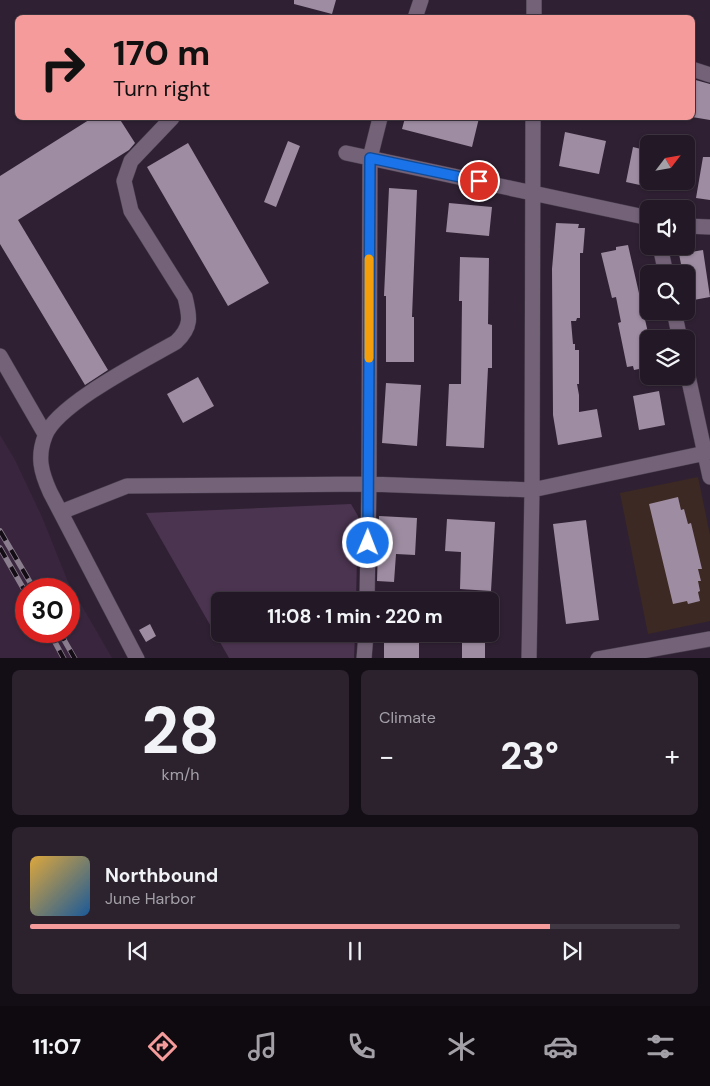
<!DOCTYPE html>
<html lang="en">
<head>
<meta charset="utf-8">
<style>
	body { margin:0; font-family:"DM Sans",sans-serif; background:#2b222e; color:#f1f3f6; height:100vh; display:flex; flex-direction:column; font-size:19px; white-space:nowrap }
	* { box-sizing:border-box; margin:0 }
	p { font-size:16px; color:#a3a0a7 }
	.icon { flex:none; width:28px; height:28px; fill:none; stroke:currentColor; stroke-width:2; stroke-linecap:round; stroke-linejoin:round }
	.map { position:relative; height:658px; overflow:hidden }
	.details { display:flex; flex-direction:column; gap:12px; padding:12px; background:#130e15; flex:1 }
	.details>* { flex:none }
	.top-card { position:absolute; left:15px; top:15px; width:680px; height:105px; border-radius:8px; box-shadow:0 1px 4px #0004,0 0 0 1px #403843; background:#f59b9c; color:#111; overflow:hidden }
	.needle { width:32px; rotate:59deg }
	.buttons { position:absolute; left:640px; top:135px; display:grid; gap:10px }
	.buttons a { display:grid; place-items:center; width:55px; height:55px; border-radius:8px; background:#231926; box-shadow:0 1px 4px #0004,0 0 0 1px #403843; font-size:25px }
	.speed { position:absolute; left:15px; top:578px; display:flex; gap:10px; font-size:25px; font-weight:700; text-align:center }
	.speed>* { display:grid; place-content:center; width:65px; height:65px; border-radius:50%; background:#231926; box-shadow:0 1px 4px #0004,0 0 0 1px #403843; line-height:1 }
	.speed .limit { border:8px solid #d22; background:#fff; color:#111 }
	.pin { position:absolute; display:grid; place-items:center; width:42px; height:42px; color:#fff; margin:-21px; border:2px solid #fff; border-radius:50%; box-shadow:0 1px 5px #0007 }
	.me { position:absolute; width:55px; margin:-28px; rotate:1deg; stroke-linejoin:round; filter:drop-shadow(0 0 4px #0008) }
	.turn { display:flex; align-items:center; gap:18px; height:105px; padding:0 15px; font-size:22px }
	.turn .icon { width:65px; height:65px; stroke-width:2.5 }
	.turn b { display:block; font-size:35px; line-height:42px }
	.big { font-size:38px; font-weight:700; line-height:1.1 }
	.details .card { flex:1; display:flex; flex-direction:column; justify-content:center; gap:8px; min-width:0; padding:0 18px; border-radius:8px; background:#2b222e }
	.details .dial { align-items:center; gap:0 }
	.dial b { font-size:65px; line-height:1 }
	.song { display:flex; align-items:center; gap:15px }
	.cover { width:60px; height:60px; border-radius:8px; background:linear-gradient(135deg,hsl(40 70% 55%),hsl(210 70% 35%)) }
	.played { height:5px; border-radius:2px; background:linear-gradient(90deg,#f59b9c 80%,#403843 80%) }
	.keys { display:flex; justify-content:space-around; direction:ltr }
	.heat { display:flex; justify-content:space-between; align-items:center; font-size:28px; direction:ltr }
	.details .tiles { flex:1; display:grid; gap:12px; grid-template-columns:1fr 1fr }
	.card:last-child { grid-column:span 2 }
	.trip { position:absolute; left:211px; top:592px; width:288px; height:50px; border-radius:8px; background:#231926; box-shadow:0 1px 4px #0004,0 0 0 1px #403843; font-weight:700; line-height:50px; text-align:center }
	.tab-bar { display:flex; height:80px; justify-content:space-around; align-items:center; background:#0e0a0f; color:#a3a0a7 }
	.tab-bar .icon { width:35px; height:35px }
	.tab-bar .active { color:#f59b9c }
	.tab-bar b { font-size:22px; color:#f1f3f6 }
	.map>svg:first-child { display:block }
	.built { fill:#39263e; fill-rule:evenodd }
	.education { fill:#3c2923 }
	.green { fill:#4b3450 }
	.building { fill:#9e8ca2 }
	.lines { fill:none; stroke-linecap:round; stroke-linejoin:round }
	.minor-casing { stroke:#483c4c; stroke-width:16 }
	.minor { stroke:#736278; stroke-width:15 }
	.rail-casing { stroke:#8a7e8e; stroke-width:5.5 }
	.rail { stroke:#140d15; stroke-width:4; stroke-dasharray:11; stroke-linecap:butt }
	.route-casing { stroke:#114b97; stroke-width:12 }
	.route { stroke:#1a73e8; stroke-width:9 }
	.slow { stroke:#f59e0b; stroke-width:9 }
</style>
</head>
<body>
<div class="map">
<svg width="710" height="659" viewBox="0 0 710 659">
	<rect width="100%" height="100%" fill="#2f2133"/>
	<path class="built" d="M 0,435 L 15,460 L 42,517 L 68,582 L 112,658 L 0,658 ZM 26,589 L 69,589 L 69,631 L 26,631 Z"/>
	<path class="education" d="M 698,477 L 710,535 L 710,621 L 648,634 L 620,493 Z"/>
	<path class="green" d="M 351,504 L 358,516 L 356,601 L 220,601 L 220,634 L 355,634 L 354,659 L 229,658 L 146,513 Z"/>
	<path class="building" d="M 294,0 L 336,0 L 332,14 L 294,4 Z
		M 692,79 L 710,84 L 710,120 L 692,117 Z
		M 92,118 L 119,118 L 135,143 L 129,150 L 18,220 L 108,370 L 85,385 L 0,244 L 0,176 Z
		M 405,118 L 479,118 L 472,147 L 402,129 Z
		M 565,132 L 606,141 L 599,174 L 559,166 Z
		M 288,141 L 300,146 L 276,207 L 264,202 Z
		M 188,143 L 269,283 L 228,306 L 147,167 Z
		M 633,147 L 649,151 L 649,187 L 626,182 Z
		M 703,157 L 710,157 L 710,200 L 696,198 Z
		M 389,188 L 417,190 L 412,317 L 414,317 L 414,362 L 386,362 L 386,296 L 384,296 Z
		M 449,203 L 492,207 L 489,236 L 446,232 Z
		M 556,223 L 579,224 L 578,228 L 585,228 L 583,253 L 580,253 L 580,318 L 577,318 L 576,321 L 571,321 L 573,344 L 575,344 L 575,350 L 579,350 L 579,384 L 577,384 L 579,395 L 579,412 L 597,409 L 602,437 L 558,445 L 553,415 L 552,269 Z
		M 628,245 L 649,337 L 649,367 L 634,370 L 633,366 L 627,367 L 618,323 L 621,322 L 616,297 L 612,298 L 601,253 L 616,250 L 616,247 Z
		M 703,250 L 710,297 L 688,301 L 686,274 L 683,274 L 679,254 Z
		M 460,257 L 489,258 L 488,324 L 492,325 L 492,368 L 488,368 L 484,448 L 446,446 L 449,384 L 461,384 L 462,301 L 459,301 Z
		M 198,377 L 214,406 L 183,423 L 167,394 Z
		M 386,383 L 421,385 L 417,446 L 382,443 Z
		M 659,391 L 665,425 L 639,430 L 633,396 Z
		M 678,497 L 681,510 L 684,509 L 688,524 L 691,523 L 702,569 L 698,569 L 701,581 L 698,581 L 700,591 L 698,592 L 700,601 L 688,604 L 687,601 L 673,604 L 649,504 Z
		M 379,516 L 417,518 L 415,555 L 396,554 L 394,582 L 377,581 Z
		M 447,519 L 495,522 L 491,591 L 460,589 L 461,552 L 445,551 Z
		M 586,520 L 599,620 L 566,624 L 553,524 Z
		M 150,624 L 156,636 L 146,642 L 139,630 Z
		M 384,634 L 419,634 L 419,659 L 384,659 Z
		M 462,634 L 485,634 L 485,659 L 462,659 Z"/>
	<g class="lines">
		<defs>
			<path id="minor" d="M 534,0 L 534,18
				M 415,18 L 421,0
				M 692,69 L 710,75
				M 346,153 L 649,218
				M 686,226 L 710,227
				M 660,246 L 666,274
				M 674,311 L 680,339
				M 0,356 L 45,434
				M 686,367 L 710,477
				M 61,512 L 127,486 L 369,484 L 532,490 L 710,452
				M 367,601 L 369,484 L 370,158 L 380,118
				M 137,659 L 50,492 C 41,472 37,457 45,436 C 57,404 145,360 176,342 C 192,327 190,317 185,297 L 131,211 L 124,181 L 131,161 L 172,118
				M 364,659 L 366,634
				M 529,659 L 532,490 L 533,118
				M 598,659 L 710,639"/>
		</defs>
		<use href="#minor" class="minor-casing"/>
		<use href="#minor" class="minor"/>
		<defs>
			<path id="rail" d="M 0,531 L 34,589
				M 0,548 L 26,593
				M 49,631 L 64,659
				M 59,631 L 75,659"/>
		</defs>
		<use href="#rail" class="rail-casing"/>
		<use href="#rail" class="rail"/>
	</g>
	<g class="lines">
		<defs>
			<path id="route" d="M 368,543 L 370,158 L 479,181"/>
		</defs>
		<use href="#route" class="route-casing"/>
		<use href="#route" class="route"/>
		<path class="slow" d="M 369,358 L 369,259"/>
	</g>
</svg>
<div class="buttons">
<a><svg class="needle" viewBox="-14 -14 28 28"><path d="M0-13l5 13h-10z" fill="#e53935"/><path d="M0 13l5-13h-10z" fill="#a3a0a7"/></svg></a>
<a><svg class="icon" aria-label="sound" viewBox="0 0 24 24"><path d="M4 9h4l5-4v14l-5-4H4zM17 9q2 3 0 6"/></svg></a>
<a><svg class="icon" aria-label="search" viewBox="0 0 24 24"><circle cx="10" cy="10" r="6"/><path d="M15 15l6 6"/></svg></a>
<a><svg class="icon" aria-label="layers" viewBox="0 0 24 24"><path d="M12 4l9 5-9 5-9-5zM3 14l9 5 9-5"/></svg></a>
</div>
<div class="speed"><div class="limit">30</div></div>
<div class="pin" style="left:479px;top:181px;background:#d93025"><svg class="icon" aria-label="arrive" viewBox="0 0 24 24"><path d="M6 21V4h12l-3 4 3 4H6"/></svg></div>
<svg class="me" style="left:368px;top:543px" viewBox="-20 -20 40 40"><circle r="17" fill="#1a73e8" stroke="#fff" stroke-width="3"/><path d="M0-11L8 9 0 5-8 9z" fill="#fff"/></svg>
<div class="trip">11:08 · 1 min · 220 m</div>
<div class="top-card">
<div class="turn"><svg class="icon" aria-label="right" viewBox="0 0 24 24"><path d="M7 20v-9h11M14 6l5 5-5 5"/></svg><div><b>170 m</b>Turn right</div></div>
</div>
</div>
<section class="details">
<div class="tiles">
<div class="card dial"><b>28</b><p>km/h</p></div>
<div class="card"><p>Climate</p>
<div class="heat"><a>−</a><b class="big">23°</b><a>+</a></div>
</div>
<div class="card">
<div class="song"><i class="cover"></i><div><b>Northbound</b><p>June Harbor</p></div></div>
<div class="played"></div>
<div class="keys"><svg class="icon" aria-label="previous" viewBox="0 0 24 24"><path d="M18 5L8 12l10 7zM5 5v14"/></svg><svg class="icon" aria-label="pause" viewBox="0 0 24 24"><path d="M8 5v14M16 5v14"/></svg><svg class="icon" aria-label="next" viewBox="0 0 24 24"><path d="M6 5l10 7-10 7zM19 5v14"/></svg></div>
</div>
</div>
</section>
<nav class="tab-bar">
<b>11:07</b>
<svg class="icon active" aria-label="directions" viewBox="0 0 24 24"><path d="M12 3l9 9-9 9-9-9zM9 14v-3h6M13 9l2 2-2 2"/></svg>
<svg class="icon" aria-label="music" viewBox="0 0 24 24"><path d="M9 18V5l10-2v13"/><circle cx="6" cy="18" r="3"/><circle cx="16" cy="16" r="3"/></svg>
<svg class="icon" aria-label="phone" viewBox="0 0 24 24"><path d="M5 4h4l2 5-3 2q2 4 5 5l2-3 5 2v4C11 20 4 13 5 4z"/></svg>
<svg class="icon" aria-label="climate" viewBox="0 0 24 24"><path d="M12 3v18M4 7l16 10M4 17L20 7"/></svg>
<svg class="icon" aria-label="car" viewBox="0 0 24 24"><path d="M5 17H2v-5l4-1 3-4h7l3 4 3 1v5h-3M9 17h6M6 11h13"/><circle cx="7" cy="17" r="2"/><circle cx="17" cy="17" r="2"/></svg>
<svg class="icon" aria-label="filters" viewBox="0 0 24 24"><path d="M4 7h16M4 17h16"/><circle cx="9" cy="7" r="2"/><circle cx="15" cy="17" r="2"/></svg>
</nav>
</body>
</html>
